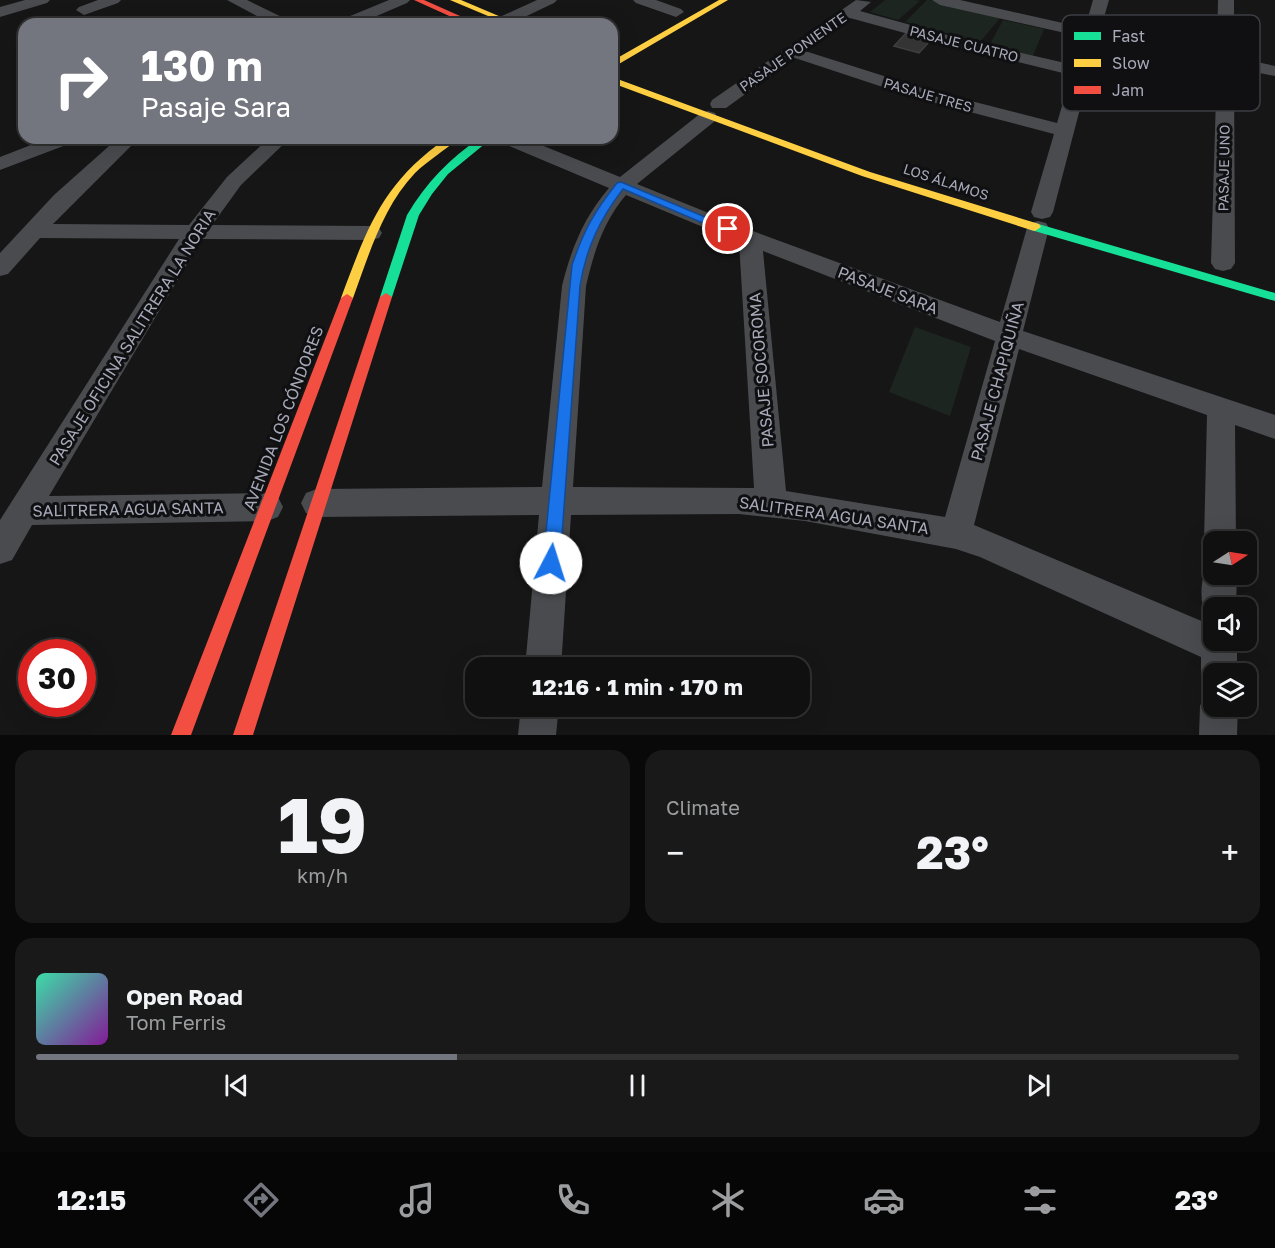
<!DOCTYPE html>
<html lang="en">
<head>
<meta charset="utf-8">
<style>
	body { margin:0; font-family:"Golos Text",sans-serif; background:#191919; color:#f1f3f6; height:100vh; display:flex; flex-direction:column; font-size:22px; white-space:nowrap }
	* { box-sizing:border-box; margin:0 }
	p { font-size:20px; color:#9c9d9f }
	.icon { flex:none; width:33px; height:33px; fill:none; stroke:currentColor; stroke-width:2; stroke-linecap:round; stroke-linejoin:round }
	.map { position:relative; height:735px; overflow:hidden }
	.side { display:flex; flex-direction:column; gap:15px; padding:15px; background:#090909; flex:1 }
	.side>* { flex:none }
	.guide { position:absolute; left:18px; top:18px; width:600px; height:126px; border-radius:18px; box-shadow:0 6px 24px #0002,0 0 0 2px #303030; background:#74767f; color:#fff; overflow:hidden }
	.needle { width:39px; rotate:78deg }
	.fabs { position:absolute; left:1203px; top:531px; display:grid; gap:12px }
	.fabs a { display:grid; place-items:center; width:54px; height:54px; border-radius:12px; background:#101010; box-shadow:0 6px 24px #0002,0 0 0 2px #303030; font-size:30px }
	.speed { position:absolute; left:18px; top:639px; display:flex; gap:12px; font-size:30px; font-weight:700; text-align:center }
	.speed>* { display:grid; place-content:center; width:78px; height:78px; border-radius:50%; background:#101010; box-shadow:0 6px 24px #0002,0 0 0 2px #303030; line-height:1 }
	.speed .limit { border:9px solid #d22; background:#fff; color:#111 }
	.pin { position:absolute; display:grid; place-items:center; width:51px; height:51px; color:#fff; margin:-26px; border:3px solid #fff; border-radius:50%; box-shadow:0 2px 6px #0007 }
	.me { position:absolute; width:66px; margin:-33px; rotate:5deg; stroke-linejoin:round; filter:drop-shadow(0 0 4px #0008) }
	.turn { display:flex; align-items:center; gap:21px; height:126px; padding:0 24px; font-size:27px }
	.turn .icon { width:78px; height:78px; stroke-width:2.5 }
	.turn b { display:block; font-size:42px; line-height:51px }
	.big { font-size:45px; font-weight:700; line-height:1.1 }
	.side .tile { flex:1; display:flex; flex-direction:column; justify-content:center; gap:9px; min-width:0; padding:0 21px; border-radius:18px; background:#191919 }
	.side .dial { align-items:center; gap:0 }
	.dial b { font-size:78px; line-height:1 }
	.song { display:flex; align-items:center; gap:18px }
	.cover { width:72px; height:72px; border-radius:9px; background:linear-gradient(135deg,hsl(160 70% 55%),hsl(290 70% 35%)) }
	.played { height:6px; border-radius:3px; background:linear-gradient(90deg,#74767f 35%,#303030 35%) }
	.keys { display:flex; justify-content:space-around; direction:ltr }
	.heat { display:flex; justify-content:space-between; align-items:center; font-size:33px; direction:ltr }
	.side .tiles { flex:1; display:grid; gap:15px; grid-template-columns:1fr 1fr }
	.tile:last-child { grid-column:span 2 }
	.trip { position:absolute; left:465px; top:657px; width:345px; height:60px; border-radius:18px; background:#101010; box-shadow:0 6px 24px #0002,0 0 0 2px #303030; font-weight:700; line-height:60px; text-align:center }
	.menu { display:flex; height:96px; justify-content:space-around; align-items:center; background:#060606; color:#9c9d9f }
	.menu .icon { width:42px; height:42px }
	.menu .current { color:#74767f }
	.menu b { font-size:27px; color:#f1f3f6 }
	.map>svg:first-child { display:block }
	.green { fill:#1d2520 }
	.building { fill:#343435; stroke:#3e3f42; stroke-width:1.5 }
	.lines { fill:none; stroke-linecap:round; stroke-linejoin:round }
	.street { fill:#494b4f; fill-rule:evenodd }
	.fast { fill:#16e098; fill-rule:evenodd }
	.slow { fill:#ffcf43; fill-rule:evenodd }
	.jam { fill:#f24e42; fill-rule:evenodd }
	.route { fill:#1a73e8; stroke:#114b97; stroke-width:1.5 }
	.labels { text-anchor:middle; stroke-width:6; stroke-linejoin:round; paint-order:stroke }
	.far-street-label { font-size:14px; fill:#a6a9b8; stroke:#101012 }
	.street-label { font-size:16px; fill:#a6a9b8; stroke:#101012 }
	.key { fill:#101012; stroke:#3d3e44; stroke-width:1.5 }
	.key-label { font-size:16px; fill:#a6a9b8 }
</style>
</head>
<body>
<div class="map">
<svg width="1275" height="735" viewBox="0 0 1275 735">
	<rect width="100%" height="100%" fill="#161616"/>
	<path class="green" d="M 885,0 L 916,0 L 920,1 L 898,20 L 870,12 Z
		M 927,0 L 930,0 L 1000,18 L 980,42 L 905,22 Z
		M 1003,20 L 1044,29 L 1033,56 L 989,46 Z
		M 915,327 L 971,347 L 950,416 L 889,392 Z"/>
	<path class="building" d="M 907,32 L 932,39 L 919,53 L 894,46 Z"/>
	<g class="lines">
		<path class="street" d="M 25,0 L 50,0 L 47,3 L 0,17 L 0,7 Z
			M 98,0 L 121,0 L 118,3 L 84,15 L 76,10 L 79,7 Z
			M 227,0 L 247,0 L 290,21 L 292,24 L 272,24 Z
			M 389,0 L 410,0 L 407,3 L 358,24 L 336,24 L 338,21 Z
			M 537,0 L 557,0 L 554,3 L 510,24 L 489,24 L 491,21 Z
			M 633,0 L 656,0 L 681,9 L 684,12 L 676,17 L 636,3 Z
			M 856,0 L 871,2 L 860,11 L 965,40 L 1074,65 L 1083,37 L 940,5 L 932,0 L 960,0 L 1085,28 L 1093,0 L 1109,0 L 1100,31 L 1217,54 L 1218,0 L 1234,0 L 1234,57 L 1275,66 L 1275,76 L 1234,68 L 1235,263 L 1231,269 L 1223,271 L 1215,269 L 1211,263 L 1217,64 L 1098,40 L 1053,212 L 1050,217 L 1042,219 L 1034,217 L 1031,212 L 1054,134 L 916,98 L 795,58 L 726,108 L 712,108 L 710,104 L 712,100 ZM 850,18 L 956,47 L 1071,75 L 1057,123 L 928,90 L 805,51 Z
			M 708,111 L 715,113 L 717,117 L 715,121 L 637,184 L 758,233 L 1000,322 L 1027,228 L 1030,223 L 1038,221 L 1046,223 L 1049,228 L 1023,331 L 1275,415 L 1275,439 L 1235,425 L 1236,542 L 1214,542 L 1214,555 L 1208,553 L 1204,542 L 1207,415 L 1019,349 L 974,525 L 1211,625 L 1214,624 L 1214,640 L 1237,640 L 1237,674 L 1214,674 L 1214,706 L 1238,706 L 1237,735 L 1199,735 L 1200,706 L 1206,693 L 1212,690 L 1206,687 L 1201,674 L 1201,657 L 980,557 L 956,549 L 805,521 L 739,514 L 571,515 L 561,668 L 525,668 L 539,515 L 317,517 L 306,513 L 301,503 L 306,493 L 317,489 L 542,487 L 562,286 C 571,249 584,217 609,188 L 500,142 L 497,138 L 524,138 L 620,177 L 701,113 ZM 626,195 L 739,242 L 754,488 L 573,487 L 586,286 C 594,252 603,222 626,195 ZM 763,251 L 995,341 L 945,517 L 786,491 Z
			M 49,138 L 77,138 L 74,142 L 0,170 L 0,157 Z
			M 118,138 L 139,138 L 53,224 L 189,225 L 227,177 L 269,138 L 290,138 L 241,185 L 212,225 L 371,226 L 379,228 L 382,233 L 379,238 L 371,240 L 202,239 L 49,496 L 267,493 L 278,497 L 283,507 L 278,517 L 267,521 L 32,525 L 12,560 L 0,564 L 0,520 L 179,239 L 40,238 L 8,274 L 0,276 L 0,253 L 54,195 Z
			M 1214,560 L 1214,574 L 1237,574 L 1236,608 L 1214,608 L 1214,623 L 1207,620 C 1199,602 1200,580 1208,563 Z
			M 521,706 L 559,706 L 556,735 L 518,735 Z"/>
		<path class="fast" d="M 480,138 L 492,138 L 448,174 L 432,194 L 419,215 L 392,297 L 386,301 L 382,300 L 380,297 L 407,215 C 426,183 450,158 480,138 Z
			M 1035,223 L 1275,293 L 1275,301 L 1031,230 L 1029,227 Z"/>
		<path class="slow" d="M 450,0 L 461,0 L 518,24 L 507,24 Z
			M 719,0 L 728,0 L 612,68 L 612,61 Z
			M 612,77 L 870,172 L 1039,224 L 1041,227 L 1035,231 L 1031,230 L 862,176 L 612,83 Z
			M 447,138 L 458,138 C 445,151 428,160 415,173 C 382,208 369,255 353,298 L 351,301 L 343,301 L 341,298 C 367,228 383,182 447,138 Z"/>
		<path class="jam" d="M 414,0 L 424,0 L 478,24 L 467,24 Z
			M 386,293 L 392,297 L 253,735 L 233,735 L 380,297 Z
			M 347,294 L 353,298 L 191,735 L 171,735 L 341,298 Z"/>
	</g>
	<path class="route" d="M 621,182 L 734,229 L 732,232 L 724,232 L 623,189 C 600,219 586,248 580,286 L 560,563 L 557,568 L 551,571 L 545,568 L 543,563 L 572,265 C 584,230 594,212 617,183 Z"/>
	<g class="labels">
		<g class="far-street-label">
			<text transform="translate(964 44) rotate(14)" y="5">PASAJE CUATRO</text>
			<text transform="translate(793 52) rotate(-35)" y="5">PASAJE PONIENTE</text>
			<text transform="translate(928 95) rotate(16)" y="5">PASAJE TRES</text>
			<text transform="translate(1224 168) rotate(-89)" y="5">PASAJE UNO</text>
			<text transform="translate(946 182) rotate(18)" y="5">LOS ÁLAMOS</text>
		</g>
		<g class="street-label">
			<text transform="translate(888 290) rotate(21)" y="6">PASAJE SARA</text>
			<text transform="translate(132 337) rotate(-58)" y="6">PASAJE OFICINA SALITRERA LA NORIA</text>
			<text transform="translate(761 370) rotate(-95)" y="6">PASAJE SOCOROMA</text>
			<text transform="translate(997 381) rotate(-75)" y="6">PASAJE CHAPIQUIÑA</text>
			<text transform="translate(283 418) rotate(-69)" y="6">AVENIDA LOS CÓNDORES</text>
			<text transform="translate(128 509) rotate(-1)" y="6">SALITRERA AGUA SANTA</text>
			<text transform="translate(834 515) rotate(8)" y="6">SALITRERA AGUA SANTA</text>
		</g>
	</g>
	<rect x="1062" y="15" width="198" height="96" rx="9" class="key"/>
	<rect x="1074" y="32" width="27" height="8" fill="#16e098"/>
	<rect x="1074" y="59" width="27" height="8" fill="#ffcf43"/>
	<rect x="1074" y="86" width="27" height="8" fill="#f24e42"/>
	<g class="key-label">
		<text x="1112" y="42">Fast</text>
		<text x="1112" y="69">Slow</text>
		<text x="1112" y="96">Jam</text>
	</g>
</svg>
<div class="fabs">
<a><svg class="needle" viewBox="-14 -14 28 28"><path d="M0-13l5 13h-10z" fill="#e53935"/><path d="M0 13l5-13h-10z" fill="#9c9d9f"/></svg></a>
<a><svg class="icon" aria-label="sound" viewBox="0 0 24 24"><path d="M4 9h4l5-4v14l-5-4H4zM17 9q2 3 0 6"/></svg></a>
<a><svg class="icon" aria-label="layers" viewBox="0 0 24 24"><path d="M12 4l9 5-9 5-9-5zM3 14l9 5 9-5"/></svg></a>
</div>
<div class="speed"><div class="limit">30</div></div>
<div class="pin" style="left:728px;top:229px;background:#d93025"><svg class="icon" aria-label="arrive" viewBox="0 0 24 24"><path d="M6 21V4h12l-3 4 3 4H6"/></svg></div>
<svg class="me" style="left:551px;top:563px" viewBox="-20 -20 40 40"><circle r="19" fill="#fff"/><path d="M0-13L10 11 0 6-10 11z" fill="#1a73e8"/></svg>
<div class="trip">12:16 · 1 min · 170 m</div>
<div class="guide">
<div class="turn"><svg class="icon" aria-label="right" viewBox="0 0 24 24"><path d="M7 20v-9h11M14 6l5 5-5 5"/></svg><div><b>130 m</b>Pasaje Sara</div></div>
</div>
</div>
<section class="side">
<div class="tiles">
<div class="tile dial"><b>19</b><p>km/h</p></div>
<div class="tile"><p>Climate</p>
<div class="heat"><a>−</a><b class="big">23°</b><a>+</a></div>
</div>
<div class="tile">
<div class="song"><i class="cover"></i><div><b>Open Road</b><p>Tom Ferris</p></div></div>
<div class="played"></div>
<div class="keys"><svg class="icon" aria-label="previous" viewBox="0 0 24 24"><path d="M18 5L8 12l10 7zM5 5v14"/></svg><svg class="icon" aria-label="pause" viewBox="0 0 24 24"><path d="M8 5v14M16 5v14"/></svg><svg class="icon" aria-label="next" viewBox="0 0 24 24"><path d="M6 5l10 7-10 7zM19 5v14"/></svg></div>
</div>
</div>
</section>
<nav class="menu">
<b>12:15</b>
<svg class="icon current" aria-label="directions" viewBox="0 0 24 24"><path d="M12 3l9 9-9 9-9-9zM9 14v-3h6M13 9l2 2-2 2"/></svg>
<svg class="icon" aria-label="music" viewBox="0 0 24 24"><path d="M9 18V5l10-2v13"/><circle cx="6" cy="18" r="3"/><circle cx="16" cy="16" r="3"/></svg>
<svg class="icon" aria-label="phone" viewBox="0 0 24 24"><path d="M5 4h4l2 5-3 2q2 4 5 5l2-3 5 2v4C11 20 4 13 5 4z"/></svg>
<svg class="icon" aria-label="climate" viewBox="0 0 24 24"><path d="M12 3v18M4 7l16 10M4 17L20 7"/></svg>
<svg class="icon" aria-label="car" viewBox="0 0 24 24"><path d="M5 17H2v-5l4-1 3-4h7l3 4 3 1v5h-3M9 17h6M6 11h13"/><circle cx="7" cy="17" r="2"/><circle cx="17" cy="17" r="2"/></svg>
<svg class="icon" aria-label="filters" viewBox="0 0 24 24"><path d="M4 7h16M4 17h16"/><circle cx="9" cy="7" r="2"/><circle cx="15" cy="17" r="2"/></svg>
<b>23°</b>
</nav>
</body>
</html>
